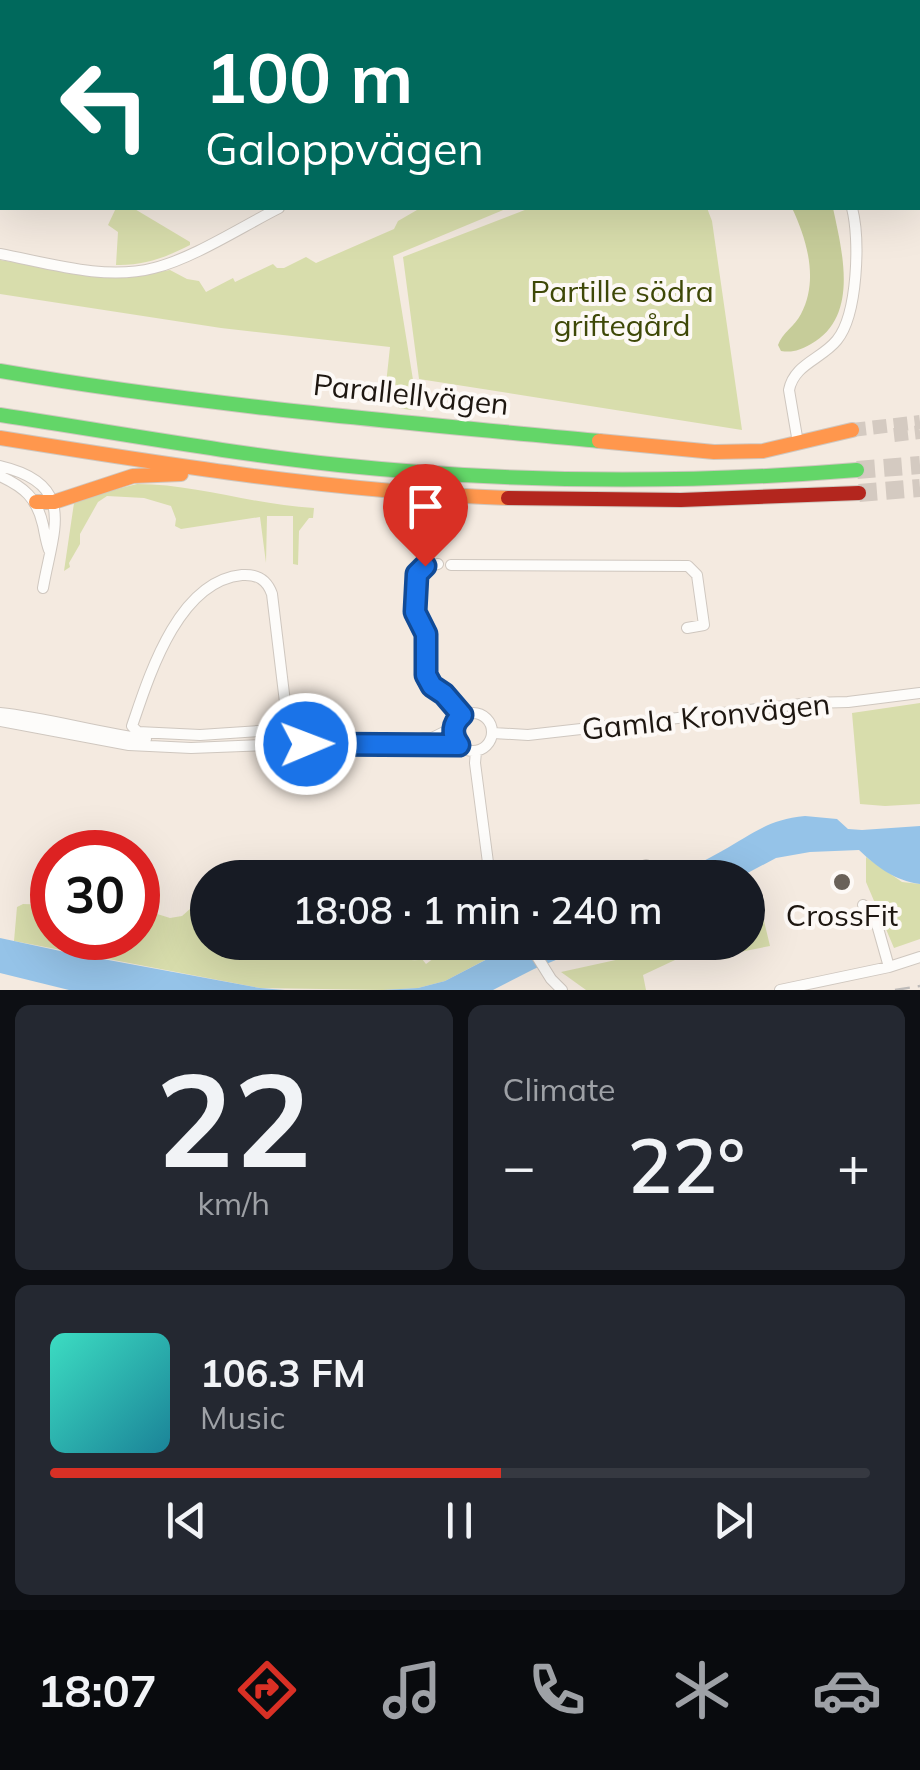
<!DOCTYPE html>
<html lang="en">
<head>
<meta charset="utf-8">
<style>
	body { margin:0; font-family:Mulish,sans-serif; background:#242831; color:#f1f3f6; height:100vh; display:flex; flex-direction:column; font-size:38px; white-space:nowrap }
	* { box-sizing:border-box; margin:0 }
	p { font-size:32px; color:#9ea1a6 }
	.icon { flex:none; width:55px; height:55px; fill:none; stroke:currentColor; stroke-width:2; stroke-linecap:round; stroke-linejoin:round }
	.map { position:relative; height:990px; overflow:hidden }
	.panel { display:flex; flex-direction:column; gap:15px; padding:15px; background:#0d0f14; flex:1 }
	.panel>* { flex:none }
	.guide { position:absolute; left:0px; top:0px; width:920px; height:210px; box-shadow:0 10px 40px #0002; background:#00695c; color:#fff; overflow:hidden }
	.speed { position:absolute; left:30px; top:830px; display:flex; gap:20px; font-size:50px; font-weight:700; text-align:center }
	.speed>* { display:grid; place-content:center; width:130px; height:130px; border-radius:50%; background:#171b24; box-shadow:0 10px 40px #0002; line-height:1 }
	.speed .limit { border:15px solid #d22; background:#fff; color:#111 }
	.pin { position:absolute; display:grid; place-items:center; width:85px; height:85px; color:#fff; margin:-102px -42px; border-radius:50% 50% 50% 0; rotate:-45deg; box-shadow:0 0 10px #0007 }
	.pin .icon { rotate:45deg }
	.me { position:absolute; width:110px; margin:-55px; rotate:89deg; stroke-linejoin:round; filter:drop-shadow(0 0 8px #0008) }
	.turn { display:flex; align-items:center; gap:35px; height:210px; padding:0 40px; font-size:45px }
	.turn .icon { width:130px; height:130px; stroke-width:2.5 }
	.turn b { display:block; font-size:70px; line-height:85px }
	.big { font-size:75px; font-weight:600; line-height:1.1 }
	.panel .widget { flex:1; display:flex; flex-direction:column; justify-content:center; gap:15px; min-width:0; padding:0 35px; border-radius:15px; background:#242831 }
	.panel .dial { align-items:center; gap:0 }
	.dial b { font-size:130px; line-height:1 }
	.song { display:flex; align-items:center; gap:30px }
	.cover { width:120px; height:120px; border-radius:15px; background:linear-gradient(135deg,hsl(170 70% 55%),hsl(190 70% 35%)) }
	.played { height:10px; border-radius:5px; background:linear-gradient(90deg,#d93025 55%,#363941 55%) }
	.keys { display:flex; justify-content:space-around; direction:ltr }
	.heat { display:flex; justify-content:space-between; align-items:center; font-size:55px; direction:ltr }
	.panel .tiles { flex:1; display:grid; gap:15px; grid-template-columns:1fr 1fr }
	.widget:last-child { grid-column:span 2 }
	.trip { position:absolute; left:190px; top:860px; width:575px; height:100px; border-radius:50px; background:#171b24; box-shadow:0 10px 40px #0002; font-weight:600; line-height:100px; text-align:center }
	.menu { display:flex; height:160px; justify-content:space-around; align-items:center; background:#090b0e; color:#9ea1a6 }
	.menu .icon { width:70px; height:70px }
	.menu .selected { color:#d93025 }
	.menu b { font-size:45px; color:#f1f3f6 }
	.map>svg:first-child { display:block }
	.green { fill:#d8ddac }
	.forest { fill:#c6cc99 }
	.water { fill:#95c3e8 }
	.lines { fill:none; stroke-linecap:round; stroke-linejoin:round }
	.secondary-tunnel { stroke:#d4cac1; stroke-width:14; stroke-dasharray:14 7; stroke-linecap:butt }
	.highway-tunnel { stroke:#d4cac1; stroke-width:18; stroke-dasharray:18 9; stroke-linecap:butt }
	.street-casing { stroke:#cfc7bf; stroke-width:12 }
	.fast-casing { stroke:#cfc7bf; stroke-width:16 }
	.slow-casing { stroke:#cfc7bf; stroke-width:16 }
	.jam-casing { stroke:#cfc7bf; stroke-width:16 }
	.street { stroke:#fdfcfa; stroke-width:10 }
	.fast { stroke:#63d668; stroke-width:14 }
	.slow { stroke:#ff974d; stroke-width:14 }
	.jam { stroke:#b3261e; stroke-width:14 }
	.rail { stroke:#bebbb9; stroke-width:2.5; stroke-dasharray:15 8; stroke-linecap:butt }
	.route-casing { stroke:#114b97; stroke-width:25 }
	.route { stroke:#1a73e8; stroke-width:18 }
	.poi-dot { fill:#696159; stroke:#fdf9f6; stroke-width:4 }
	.labels { text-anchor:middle; stroke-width:8; stroke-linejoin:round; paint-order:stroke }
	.park-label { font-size:30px; fill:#3e4807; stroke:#fdf9f6 }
	.street-label { font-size:30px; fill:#1e1711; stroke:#fdf9f6 }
	.poi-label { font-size:30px; fill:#1e1711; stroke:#fdf9f6 }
</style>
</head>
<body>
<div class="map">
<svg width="920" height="990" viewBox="0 0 920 990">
	<rect width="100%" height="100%" fill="#f4eae0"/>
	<path class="green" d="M 116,208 L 133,208 L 190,242 L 190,245 C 167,257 143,266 116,265 L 118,232 L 108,225 Z
		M 417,208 L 508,208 L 393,256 L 414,386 L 415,406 L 411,410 L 398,408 L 399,399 L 407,399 L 408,386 L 386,384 L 390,347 L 221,328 L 0,294 L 0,260 L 95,275 L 122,278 L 170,270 L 187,279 L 199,281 L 206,292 L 233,278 L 235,282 L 273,264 L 277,268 L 284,268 L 306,257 L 316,263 L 394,229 L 398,221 L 417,210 Z
		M 530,208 L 707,208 L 712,221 L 742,430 L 419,379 L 403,257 Z
		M 137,484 C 196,484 254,505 314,508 L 313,518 L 309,518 L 299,531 L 298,565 L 293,564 L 293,516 L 267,516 L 266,563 L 260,517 L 181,529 L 175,526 L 176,519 L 171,506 L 144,498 L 107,496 L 98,502 L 80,534 L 80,544 L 69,563 L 70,567 L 64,571 L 74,503 L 101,493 Z
		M 920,703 L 920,804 L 885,806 L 860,804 L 852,713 Z
		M 866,857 L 902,882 L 920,884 L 920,939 L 894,948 L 866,882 Z
		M 207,894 L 208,942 L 400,943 C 399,957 409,963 422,959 L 426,964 L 454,943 L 505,943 L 508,948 L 445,981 L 418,988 L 383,990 L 260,988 L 14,941 L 17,907 L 23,904 L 52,905 L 52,938 L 138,938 L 138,908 L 170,918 L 182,916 Z
		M 760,904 L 770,946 L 730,954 L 730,958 L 725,959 L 721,943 L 748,942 L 748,908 Z
		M 667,942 L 702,943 L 690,953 L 643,975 L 646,990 L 586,990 L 561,972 L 643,954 Z"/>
	<path class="forest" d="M 792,208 L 833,208 C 842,251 860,317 811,344 C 800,350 793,353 781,351 L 778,345 C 782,333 795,326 801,314 C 819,280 807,240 792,208 Z"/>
	<path class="water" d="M 805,816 L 837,819 L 848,829 L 862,830 L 920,826 L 920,884 C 894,880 878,868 859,850 L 810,852 L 776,858 L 740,877 L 671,877 C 688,869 706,860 722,851 C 754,833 767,820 805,816 Z
		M 0,938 L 65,952 L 260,988 L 285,990 L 69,990 L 0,973 Z
		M 518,943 L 597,943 L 534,969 L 493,990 L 383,990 L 418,988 L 445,981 Z"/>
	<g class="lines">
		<path class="secondary-tunnel" d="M 852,430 L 920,422
			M 894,435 L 920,432"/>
		<path class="highway-tunnel" d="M 857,470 L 920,465
			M 859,493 L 920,488"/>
		<defs>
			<path id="street" d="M 226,0 L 231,2
				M 632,0 L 633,2
				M 653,2 L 656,0
				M 918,5 L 920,3
				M 918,114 L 920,114
				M 0,254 C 48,263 105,281 154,268 C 192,259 243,226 279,208
				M 798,443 L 789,390 C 794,364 822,359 837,340 C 858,314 860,239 852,208
				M 0,466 C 78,484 53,530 43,588
				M 0,476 C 24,487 37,498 43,525 C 45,534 46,542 49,550
				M 438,564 L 425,566 L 417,574 L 415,612 L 426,635 L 425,660 L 428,679 L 462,715
				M 451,565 L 688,566 L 697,575 L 704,625 L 687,628
				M454 732a19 19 0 1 1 38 0a19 19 0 1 1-38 0Z
				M 0,713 C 49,718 97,733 146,739
				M 0,721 L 129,745 L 191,748 L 290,744 L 459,745
				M 288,729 L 200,735 L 138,732 L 132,726 C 149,676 178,581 242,575 C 258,574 267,580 272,594 L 290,744
				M 493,733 L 528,735 L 810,703 L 848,702 L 920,693
				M 423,738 L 432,738 L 454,727
				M 476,751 L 475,763 L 490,878
				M 612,878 L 646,865
				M 863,905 L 874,914 L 889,967
				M 528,942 L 551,979 L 562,990
				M 780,990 L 889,967 L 920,957"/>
			<path id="fast" d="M 0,371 C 198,405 399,422 599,441
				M 0,415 C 113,432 226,453 339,465 C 512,483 685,484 857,470"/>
			<path id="slow" d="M 0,438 C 168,465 337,492 508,498
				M 599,441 L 714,452 L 763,451 L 852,430
				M 36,502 L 54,502 L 133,476 L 181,474"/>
			<path id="jam" d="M 508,498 L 681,500 L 859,493"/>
		</defs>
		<use href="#street" class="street-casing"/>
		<use href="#fast" class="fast-casing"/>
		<use href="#slow" class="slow-casing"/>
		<use href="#jam" class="jam-casing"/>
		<use href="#street" class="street"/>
		<use href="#fast" class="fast"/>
		<use href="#slow" class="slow"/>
		<use href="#jam" class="jam"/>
		<path class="rail" d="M 895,990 L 920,986"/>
	</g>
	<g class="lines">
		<defs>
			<path id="route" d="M 306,744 L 459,745 C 451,734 452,724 462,715 L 444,694 L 432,686 L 426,675 L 426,634 L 415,612 L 417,574 L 425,566"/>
		</defs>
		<use href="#route" class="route-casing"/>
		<use href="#route" class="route"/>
	</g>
	<circle class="poi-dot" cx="842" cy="882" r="10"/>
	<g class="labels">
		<g class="park-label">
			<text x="622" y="302">Partille södra<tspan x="622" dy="34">griftegård</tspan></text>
		</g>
		<g class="street-label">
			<text transform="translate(411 395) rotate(6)" y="10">Parallellvägen</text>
			<text transform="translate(706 717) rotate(-6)" y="10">Gamla Kronvägen</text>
		</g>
		<g class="poi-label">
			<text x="842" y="926">CrossFit</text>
		</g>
	</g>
</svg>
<div class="speed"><div class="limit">30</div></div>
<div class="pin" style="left:425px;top:566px;background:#d93025"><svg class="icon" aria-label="arrive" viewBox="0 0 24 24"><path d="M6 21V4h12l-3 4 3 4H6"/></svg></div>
<svg class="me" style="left:306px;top:744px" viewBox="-20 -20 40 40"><circle r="17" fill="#1a73e8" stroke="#fff" stroke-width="3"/><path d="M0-11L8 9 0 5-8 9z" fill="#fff"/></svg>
<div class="trip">18:08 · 1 min · 240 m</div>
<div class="guide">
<div class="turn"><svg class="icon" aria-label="left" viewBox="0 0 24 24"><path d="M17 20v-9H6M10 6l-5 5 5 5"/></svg><div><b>100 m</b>Galoppvägen</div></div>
</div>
</div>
<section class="panel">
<div class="tiles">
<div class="widget dial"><b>22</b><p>km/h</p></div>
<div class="widget"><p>Climate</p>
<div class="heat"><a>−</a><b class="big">22°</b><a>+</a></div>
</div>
<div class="widget">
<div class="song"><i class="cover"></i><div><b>106.3 FM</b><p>Music</p></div></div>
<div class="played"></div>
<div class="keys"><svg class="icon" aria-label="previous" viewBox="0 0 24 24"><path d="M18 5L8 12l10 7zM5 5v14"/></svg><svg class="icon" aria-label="pause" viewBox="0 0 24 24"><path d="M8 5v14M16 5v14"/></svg><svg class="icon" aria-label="next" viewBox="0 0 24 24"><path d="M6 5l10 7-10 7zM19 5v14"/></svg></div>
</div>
</div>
</section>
<nav class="menu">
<b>18:07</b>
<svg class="icon selected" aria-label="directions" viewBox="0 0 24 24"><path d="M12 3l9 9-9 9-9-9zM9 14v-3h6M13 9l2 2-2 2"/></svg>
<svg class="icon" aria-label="music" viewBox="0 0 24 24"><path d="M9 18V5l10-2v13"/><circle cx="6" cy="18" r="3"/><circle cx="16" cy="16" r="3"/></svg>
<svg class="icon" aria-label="phone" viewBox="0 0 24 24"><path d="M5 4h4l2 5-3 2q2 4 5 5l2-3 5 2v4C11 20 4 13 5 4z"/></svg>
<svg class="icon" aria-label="climate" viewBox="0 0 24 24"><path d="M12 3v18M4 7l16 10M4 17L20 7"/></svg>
<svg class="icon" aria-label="car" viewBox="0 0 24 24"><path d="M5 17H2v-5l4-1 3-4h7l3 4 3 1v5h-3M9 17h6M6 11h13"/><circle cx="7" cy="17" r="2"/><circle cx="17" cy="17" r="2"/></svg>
</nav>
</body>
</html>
